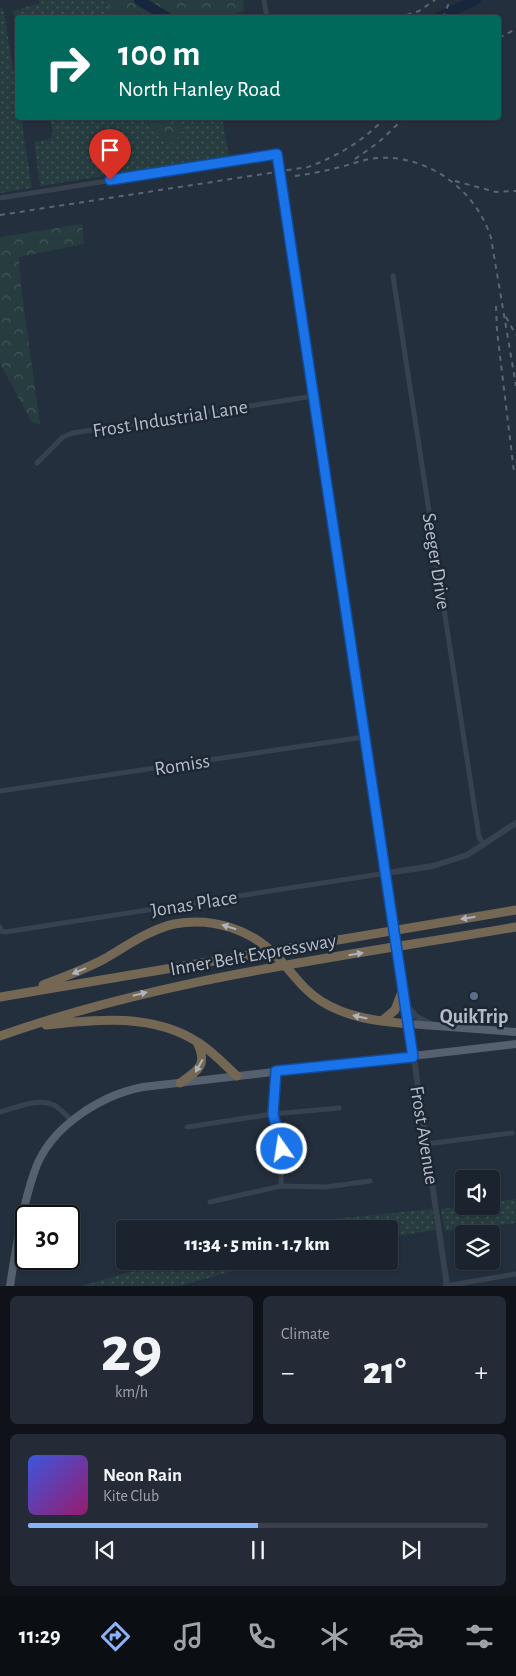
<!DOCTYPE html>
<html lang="en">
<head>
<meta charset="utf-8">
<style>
	body { margin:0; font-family:"Alegreya Sans",sans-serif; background:#242b36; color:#f1f3f6; height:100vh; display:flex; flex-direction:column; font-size:19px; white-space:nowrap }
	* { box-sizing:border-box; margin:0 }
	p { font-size:16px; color:#a0a4aa }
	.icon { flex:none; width:28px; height:28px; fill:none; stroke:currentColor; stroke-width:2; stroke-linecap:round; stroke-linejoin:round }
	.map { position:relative; height:1286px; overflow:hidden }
	.sheet { display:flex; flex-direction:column; gap:10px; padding:10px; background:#0f1319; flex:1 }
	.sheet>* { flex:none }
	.banner { position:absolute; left:15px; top:15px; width:486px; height:105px; border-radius:5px; box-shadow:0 1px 4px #0004,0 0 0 1px #39404a; background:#00695c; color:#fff; overflow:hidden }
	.buttons { position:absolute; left:455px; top:1170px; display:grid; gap:10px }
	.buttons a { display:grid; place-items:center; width:45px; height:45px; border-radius:5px; background:#1b232e; box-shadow:0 1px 4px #0004,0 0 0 1px #39404a; font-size:25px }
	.speed { position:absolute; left:15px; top:1205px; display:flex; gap:10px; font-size:25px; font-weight:700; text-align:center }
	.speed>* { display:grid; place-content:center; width:65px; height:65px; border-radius:50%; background:#1b232e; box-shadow:0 1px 4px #0004,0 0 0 1px #39404a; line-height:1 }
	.speed .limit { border:2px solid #111; border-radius:8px; background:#fff; color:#111 }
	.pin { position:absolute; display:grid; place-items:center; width:42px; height:42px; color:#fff; margin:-51px -21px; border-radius:50% 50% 50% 0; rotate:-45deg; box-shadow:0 0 5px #0007 }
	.pin .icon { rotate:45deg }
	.me { position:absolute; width:55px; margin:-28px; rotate:347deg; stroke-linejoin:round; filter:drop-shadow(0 0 4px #0008) }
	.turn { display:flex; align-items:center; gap:18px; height:105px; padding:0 20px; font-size:22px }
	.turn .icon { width:65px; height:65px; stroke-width:2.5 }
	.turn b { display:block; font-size:35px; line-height:42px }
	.big { font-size:38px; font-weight:800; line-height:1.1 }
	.sheet .widget { flex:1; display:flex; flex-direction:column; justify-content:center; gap:8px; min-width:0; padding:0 18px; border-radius:8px; background:#242b36 }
	.sheet .dial { align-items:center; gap:0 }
	.dial b { font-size:65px; line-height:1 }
	.song { display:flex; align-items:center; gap:15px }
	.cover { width:60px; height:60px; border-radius:8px; background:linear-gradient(135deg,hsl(230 70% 55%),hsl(320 70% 35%)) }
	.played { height:5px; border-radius:2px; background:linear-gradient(90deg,#8ab4f8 50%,#39404a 50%) }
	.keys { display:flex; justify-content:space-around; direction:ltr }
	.heat { display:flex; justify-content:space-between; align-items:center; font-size:28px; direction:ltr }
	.sheet .tiles { flex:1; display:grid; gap:10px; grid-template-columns:1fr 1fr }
	.widget:last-child { grid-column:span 2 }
	.trip { position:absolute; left:116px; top:1220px; width:282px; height:50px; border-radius:5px; background:#1b232e; box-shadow:0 1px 4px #0004,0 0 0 1px #39404a; font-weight:800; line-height:50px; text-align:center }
	.tab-bar { display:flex; height:80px; justify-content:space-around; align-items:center; background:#0b0e12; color:#a0a4aa }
	.tab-bar .icon { width:35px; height:35px }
	.tab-bar .on { color:#8ab4f8 }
	.tab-bar b { font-size:22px; color:#f1f3f6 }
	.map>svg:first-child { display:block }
	.grass { fill:url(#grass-dots) }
	.forest { fill:url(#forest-crowns) }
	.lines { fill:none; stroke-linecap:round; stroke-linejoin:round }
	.river { stroke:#17263c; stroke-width:10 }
	.minor { stroke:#38414e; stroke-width:5 }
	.tertiary { stroke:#38414e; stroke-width:6 }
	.primary { stroke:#56606e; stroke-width:8 }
	.motorway { stroke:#746855; stroke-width:9 }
	.rail { stroke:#5a6575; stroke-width:2; stroke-dasharray:5 5; stroke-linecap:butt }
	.oneway { fill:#aeb4bd }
	.route-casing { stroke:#114b97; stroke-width:12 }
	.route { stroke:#1a73e8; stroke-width:9 }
	.service-dot { fill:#5c6f8a; stroke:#1d2633; stroke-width:2 }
	.labels { text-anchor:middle; stroke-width:5; stroke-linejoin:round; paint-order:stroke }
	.street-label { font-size:20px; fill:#b4bcc9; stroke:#1d2633 }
	.poi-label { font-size:20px; font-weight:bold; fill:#b4bcc9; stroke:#1d2633 }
</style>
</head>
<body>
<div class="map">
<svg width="516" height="1286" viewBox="0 0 516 1286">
	<defs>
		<pattern id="grass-dots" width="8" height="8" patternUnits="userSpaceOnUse" patternTransform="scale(1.25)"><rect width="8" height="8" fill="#263c3f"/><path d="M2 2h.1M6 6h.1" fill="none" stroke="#435659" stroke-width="1.8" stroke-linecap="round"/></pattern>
		<pattern id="forest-crowns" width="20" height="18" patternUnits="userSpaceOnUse" patternTransform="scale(1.25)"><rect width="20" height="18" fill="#263c3f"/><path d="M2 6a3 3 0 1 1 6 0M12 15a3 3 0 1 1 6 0" fill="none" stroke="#435659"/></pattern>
	</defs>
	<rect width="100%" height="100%" fill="#242f3e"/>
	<path class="grass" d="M 38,0 L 106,0 L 110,7 L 110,17 L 18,18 L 17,32 L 13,11 L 40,3 Z
		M 0,6 L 4,12 L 17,94 L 18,118 L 21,118 L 32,188 L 0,193 Z
		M 50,118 L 140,118 L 159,132 L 164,140 L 183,130 L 182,125 L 170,124 L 168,118 L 222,118 L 229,156 L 40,186 L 34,142 L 50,139 L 53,132 Z
		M 516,1199 L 516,1223 L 445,1231 L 441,1209 L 464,1206 L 491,1206 L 491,1202 Z
		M 432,1209 L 435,1230 L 390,1237 L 390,1229 L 286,1229 L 314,1221 Z
		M 168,1261 L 269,1261 L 179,1286 L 81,1286 Z"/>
	<path class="forest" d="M 106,0 L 133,0 L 159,17 L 110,17 L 110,7 Z
		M 143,0 L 243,0 L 244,11 L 225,17 L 173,17 Z
		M 140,118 L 168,118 L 170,124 L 182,125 L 183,130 L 174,143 L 164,140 L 159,132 Z
		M 82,224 L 84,244 L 19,257 L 21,286 L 40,424 L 32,423 L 0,363 L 0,237 Z"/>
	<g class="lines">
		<path class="river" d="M 139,0 L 168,18
			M 436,18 L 476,0"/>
		<path class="minor" d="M 264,0 L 267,18
			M 0,198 L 277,154 L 364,737 L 387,873 L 5,932 L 1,931 L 0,927
			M 393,276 L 479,837 L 484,845
			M 37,463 L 63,437 L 73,433 L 314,396
			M 0,791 L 364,737
			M 276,1071 L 273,1114 L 282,1149 L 281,1186
			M 0,1112 C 16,1108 38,1097 54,1105 C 60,1108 66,1116 72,1120
			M 187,1127 L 273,1114 L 339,1108
			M 426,1144 L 512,1133
			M 210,1202 L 281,1186 L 326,1187 L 370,1181
			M 445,1286 L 516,1274"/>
		<path class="tertiary" d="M 407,1006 L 417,1017 L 433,1025
			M 447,1286 L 387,873 L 433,866 L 467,855 L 516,823"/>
		<path class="primary" d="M 409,1024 L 516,1032
			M 10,1286 C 16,1248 22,1207 35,1170 C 50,1127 101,1095 143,1087 L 516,1044"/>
		<path class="motorway" d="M 43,985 C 64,977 86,969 106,958 C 128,945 149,930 174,924 C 212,917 252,929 278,958 C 293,973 303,990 321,1001 C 348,1018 377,1021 409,1024
			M 0,997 L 516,910
			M 382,1021 L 395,1010 L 403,989
			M 46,1025 C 97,1019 154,1013 199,1043 C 213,1052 225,1065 237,1076
			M 0,1036 C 167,977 342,957 516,927
			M 180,1083 C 199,1070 208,1065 197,1042"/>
		<path class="rail" d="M 397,18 L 419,11 L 435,0
			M 443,18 L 450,0
			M 499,38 L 516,29
			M 355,159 L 379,142 L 404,118
			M 295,176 C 310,174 325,171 340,167 C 353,164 364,159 377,158 C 428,154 477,191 491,238 L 516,386
			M 455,181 L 496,192 L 516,191
			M 0,215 L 308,167 C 338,156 363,141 385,118
			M 496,306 L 497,331 L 514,472
			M 506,317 L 516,335"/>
	</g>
	<defs><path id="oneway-solid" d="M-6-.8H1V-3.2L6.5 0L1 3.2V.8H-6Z" transform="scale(1.25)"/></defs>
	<g class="oneway">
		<use href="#oneway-solid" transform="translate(468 918) rotate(171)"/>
		<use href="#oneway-solid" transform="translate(229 927) rotate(-163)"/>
		<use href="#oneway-solid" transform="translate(356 954) rotate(-9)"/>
		<use href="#oneway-solid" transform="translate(79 971) rotate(157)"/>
		<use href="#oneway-solid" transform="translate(140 994) rotate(-14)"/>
		<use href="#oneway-solid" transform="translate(360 1017) rotate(-168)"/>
		<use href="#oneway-solid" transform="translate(199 1066) rotate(119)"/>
	</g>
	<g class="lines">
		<defs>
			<path id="route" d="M 110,180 L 277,154 L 413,1057 L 276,1071 L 273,1114 L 282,1149"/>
		</defs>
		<use href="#route" class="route-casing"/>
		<use href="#route" class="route"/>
	</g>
	<circle class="service-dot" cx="474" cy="996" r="5"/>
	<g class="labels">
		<g class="street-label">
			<text transform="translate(170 418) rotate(-9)" y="7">Frost Industrial Lane</text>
			<text transform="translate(437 561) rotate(81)" y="7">Seeger Drive</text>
			<text transform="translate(182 764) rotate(-9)" y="7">Romiss</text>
			<text transform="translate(194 903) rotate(-9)" y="7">Jonas Place</text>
			<text transform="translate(253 954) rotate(-10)" y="7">Inner Belt Expressway</text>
			<text transform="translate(425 1135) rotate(81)" y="7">Frost Avenue</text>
		</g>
		<g class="poi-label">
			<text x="474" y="1023">QuikTrip</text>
		</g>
	</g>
</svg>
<div class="buttons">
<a><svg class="icon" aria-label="sound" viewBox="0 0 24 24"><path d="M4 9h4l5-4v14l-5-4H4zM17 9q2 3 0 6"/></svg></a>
<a><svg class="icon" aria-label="layers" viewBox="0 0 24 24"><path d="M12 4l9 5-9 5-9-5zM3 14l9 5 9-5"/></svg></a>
</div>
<div class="speed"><div class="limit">30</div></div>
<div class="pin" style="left:110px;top:180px;background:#d93025"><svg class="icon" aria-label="arrive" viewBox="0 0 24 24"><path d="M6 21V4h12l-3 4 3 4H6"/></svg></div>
<svg class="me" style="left:282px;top:1149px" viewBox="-20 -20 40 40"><circle r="17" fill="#1a73e8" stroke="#fff" stroke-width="3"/><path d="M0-11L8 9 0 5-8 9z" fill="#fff"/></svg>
<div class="trip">11:34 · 5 min · 1.7 km</div>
<div class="banner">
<div class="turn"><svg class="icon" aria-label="right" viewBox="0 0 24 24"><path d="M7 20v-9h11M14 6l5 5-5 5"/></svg><div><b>100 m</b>North Hanley Road</div></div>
</div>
</div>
<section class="sheet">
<div class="tiles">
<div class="widget dial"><b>29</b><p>km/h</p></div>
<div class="widget"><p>Climate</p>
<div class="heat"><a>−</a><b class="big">21°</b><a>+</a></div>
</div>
<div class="widget">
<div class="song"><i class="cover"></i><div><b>Neon Rain</b><p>Kite Club</p></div></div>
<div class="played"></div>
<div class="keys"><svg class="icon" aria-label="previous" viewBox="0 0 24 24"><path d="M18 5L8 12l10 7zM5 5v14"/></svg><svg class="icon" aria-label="pause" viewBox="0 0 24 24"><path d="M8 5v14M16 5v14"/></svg><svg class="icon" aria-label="next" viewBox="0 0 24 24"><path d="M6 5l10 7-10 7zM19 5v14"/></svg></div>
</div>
</div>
</section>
<nav class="tab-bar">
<b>11:29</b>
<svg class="icon on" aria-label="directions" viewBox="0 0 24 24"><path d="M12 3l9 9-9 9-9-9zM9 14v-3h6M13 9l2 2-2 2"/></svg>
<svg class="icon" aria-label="music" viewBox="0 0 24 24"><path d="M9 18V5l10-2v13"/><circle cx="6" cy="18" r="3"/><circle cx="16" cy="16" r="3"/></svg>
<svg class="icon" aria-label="phone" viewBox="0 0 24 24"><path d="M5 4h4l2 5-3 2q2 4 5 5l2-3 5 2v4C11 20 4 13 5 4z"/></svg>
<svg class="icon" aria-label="climate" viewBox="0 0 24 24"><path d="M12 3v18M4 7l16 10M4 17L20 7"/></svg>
<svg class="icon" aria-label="car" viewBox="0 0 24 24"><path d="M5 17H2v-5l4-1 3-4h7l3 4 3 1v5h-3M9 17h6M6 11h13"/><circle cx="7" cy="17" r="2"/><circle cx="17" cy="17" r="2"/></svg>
<svg class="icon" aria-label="filters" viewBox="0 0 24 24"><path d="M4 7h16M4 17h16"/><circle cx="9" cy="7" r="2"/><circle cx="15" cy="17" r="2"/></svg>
</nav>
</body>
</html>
